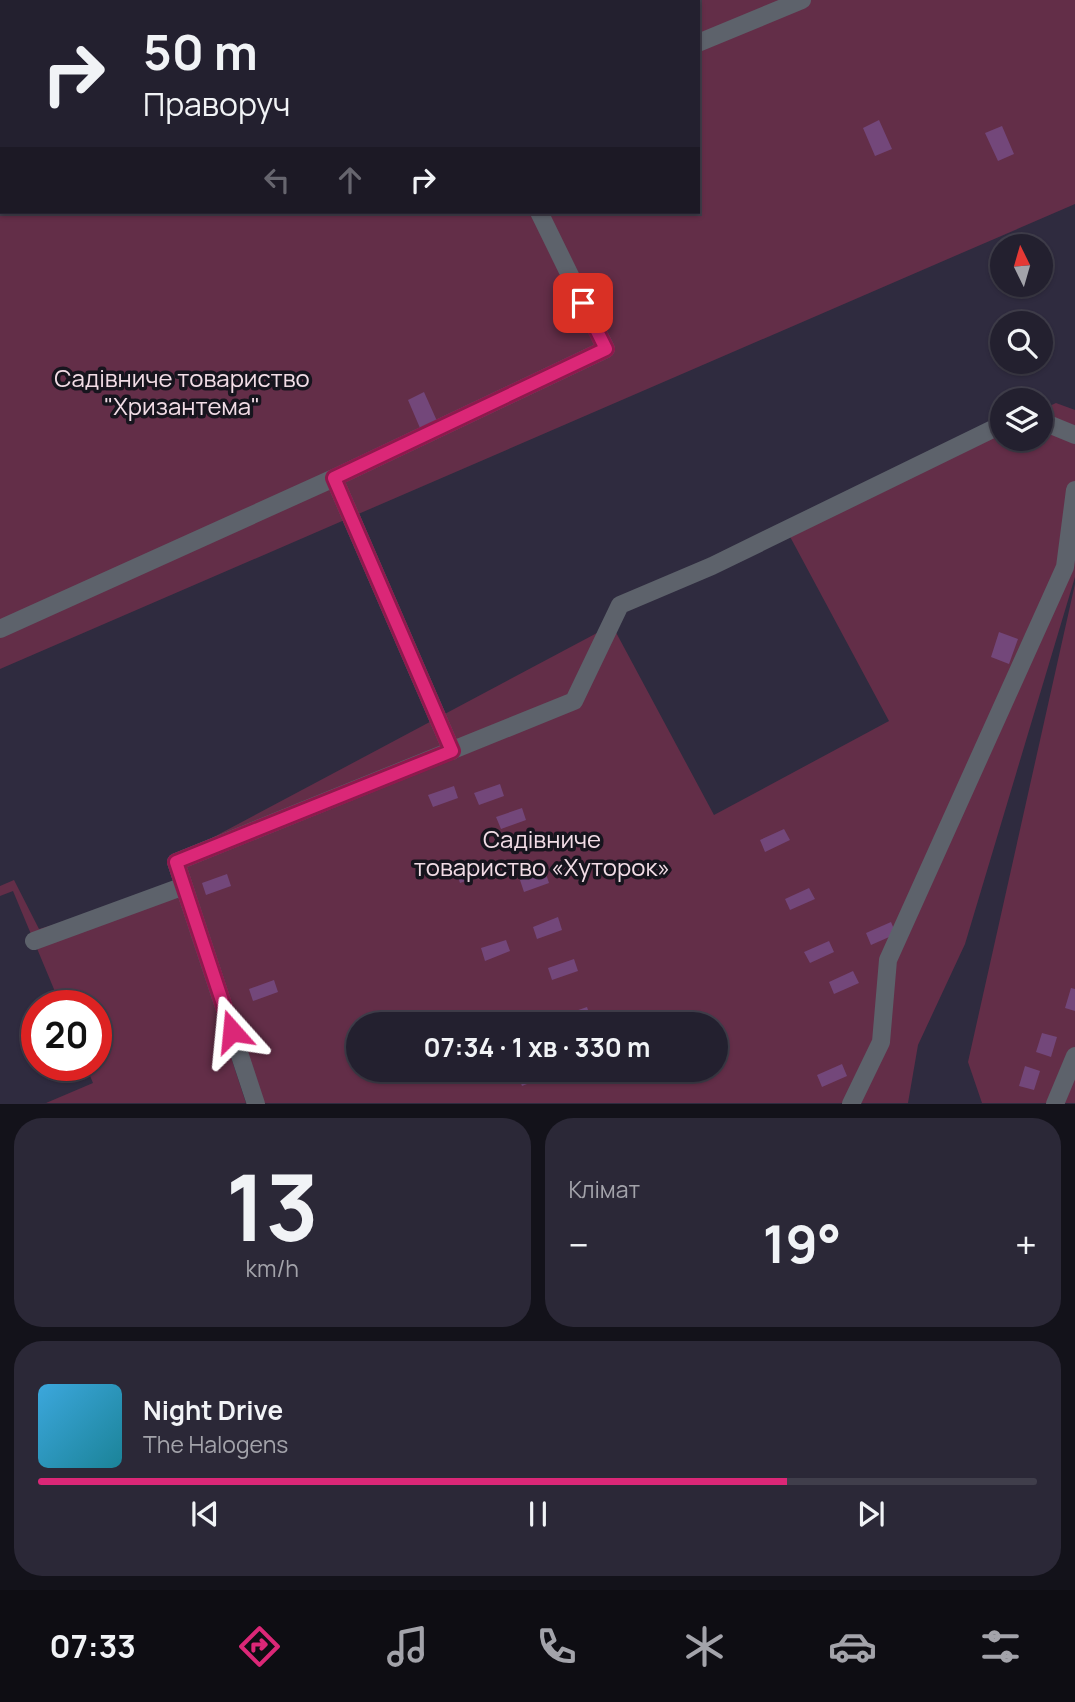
<!DOCTYPE html>
<html lang="uk">
<head>
<meta charset="utf-8">
<style>
	body { margin:0; font-family:Manrope,sans-serif; background:#2b2837; color:#f1f3f6; height:100vh; display:flex; flex-direction:column; font-size:26px; white-space:nowrap }
	* { box-sizing:border-box; margin:0 }
	p { font-size:23px; color:#a3a3aa }
	.icon { flex:none; width:38px; height:38px; fill:none; stroke:currentColor; stroke-width:2; stroke-linecap:round; stroke-linejoin:round }
	.map { position:relative; height:1104px; overflow:hidden }
	.details { display:flex; flex-direction:column; gap:14px; padding:14px; background:#13121a; flex:1 }
	.details>* { flex:none }
	.guide { position:absolute; left:0px; top:0px; width:700px; height:214px; box-shadow:0 2px 5px #0004,0 0 0 2px #403e4b; background:#23202f; color:#f1f3f6; overflow:hidden }
	.needle { width:46px; rotate:355deg }
	.fabs { position:absolute; left:990px; top:234px; display:grid; gap:14px }
	.fabs a { display:grid; place-items:center; width:63px; height:63px; border-radius:50%; background:#23202f; box-shadow:0 2px 5px #0004,0 0 0 2px #403e4b; font-size:35px }
	.speed { position:absolute; left:21px; top:990px; display:flex; gap:14px; font-size:35px; font-weight:700; text-align:center }
	.speed>* { display:grid; place-content:center; width:91px; height:91px; border-radius:50%; background:#23202f; box-shadow:0 2px 5px #0004,0 0 0 2px #403e4b; line-height:1 }
	.speed .limit { border:10px solid #d22; background:#fff; color:#111 }
	.pin { position:absolute; display:grid; place-items:center; width:60px; height:60px; color:#fff; margin:-30px; border-radius:14px; box-shadow:0 4px 10px #0006 }
	.me { position:absolute; width:77px; margin:-38px; rotate:342deg; stroke-linejoin:round; filter:drop-shadow(0 0 5px #0008) }
	.turn { display:flex; align-items:center; gap:24px; height:147px; padding:0 28px; font-size:32px }
	.turn .icon { width:91px; height:91px; stroke-width:2.5 }
	.turn b { display:block; font-size:49px; line-height:60px }
	.lanes { display:flex; align-items:center; height:66px; padding:0 28px; background:#0003; justify-content:center; gap:35px; direction:ltr }
	.lanes .off { opacity:.35 }
	.big { font-size:52px; font-weight:700; line-height:1.1 }
	.details .widget { flex:1; display:flex; flex-direction:column; justify-content:center; gap:10px; min-width:0; padding:0 24px; border-radius:28px; background:#2b2837 }
	.details .dial { align-items:center; gap:0 }
	.dial b { font-size:91px; line-height:1 }
	.song { display:flex; align-items:center; gap:21px }
	.cover { width:84px; height:84px; border-radius:10px; background:linear-gradient(135deg,hsl(200 70% 55%),hsl(190 70% 35%)) }
	.played { height:7px; border-radius:4px; background:linear-gradient(90deg,#db2777 75%,#403e4b 75%) }
	.keys { display:flex; justify-content:space-around; direction:ltr }
	.heat { display:flex; justify-content:space-between; align-items:center; font-size:38px; direction:ltr }
	.details .tiles { flex:1; display:grid; gap:14px; grid-template-columns:1fr 1fr }
	.widget:last-child { grid-column:span 2 }
	.trip { position:absolute; left:346px; top:1012px; width:382px; height:70px; border-radius:35px; background:#23202f; box-shadow:0 2px 5px #0004,0 0 0 2px #403e4b; font-weight:700; line-height:70px; text-align:center }
	.menu { display:flex; height:112px; justify-content:space-around; align-items:center; background:#0e0d13; color:#a3a3aa }
	.menu .icon { width:49px; height:49px }
	.menu .on { color:#db2777 }
	.menu b { font-size:32px; color:#f1f3f6 }
	.map>svg:first-child { display:block }
	.green { fill:#632e48; fill-rule:evenodd }
	.building { fill:#73477a }
	.lines { fill:none; stroke-linecap:round; stroke-linejoin:round }
	.minor { stroke:#5d626b; stroke-width:18 }
	.route-casing { stroke:#8e194d; stroke-width:18 }
	.route { stroke:#db2777; stroke-width:12 }
	.labels { text-anchor:middle; stroke-width:7; stroke-linejoin:round; paint-order:stroke }
	.park-label { font-size:24px; fill:#f2dde6; stroke:#17151e }
</style>
</head>
<body>
<div class="map">
<svg width="1075" height="1104" viewBox="0 0 1075 1104">
	<rect width="100%" height="100%" fill="#2f2b3f"/>
	<path class="green" d="M 0,0 L 1075,0 L 1075,204 L 0,669 ZM 2,2 L 698,2 L 698,212 L 2,212 Z
		M 1056,403 L 1075,410 L 1075,577 L 965,944 L 918,1045 L 908,1103 L 263,1103 L 178,856 L 612,625 L 714,815 L 889,721 L 787,531 L 1003,429 L 1003,439 L 1041,439 L 1041,410 ZM 359,1024 L 716,1024 L 716,1069 L 359,1069 Z
		M 1075,584 L 1075,1103 L 982,1103 L 968,1062 Z
		M 14,880 L 39,929 L 176,889 L 246,1103 L 46,1103 L 93,1083 L 86,1066 L 96,1066 L 96,1006 L 61,1006 L 13,891 L 0,896 L 0,886 Z"/>
	<path class="building" d="M 879,120 L 892,149 L 875,156 L 863,128 Z
		M 1002,126 L 1014,154 L 998,161 L 985,133 Z
		M 424,392 L 437,421 L 420,428 L 408,400 Z
		M 999,632 L 1018,639 L 1009,664 L 991,657 Z
		M 500,784 L 504,796 L 479,805 L 474,793 Z
		M 454,786 L 458,798 L 433,807 L 428,795 Z
		M 522,808 L 526,820 L 501,829 L 496,817 Z
		M 784,829 L 790,840 L 765,852 L 760,840 Z
		M 481,862 L 486,874 L 460,883 L 456,871 Z
		M 545,871 L 549,883 L 524,892 L 520,880 Z
		M 227,874 L 231,886 L 206,895 L 202,883 Z
		M 809,888 L 815,899 L 790,910 L 785,899 Z
		M 558,917 L 562,930 L 537,939 L 533,927 Z
		M 891,922 L 896,934 L 871,945 L 866,933 Z
		M 506,940 L 510,951 L 485,961 L 481,948 Z
		M 829,941 L 834,952 L 810,963 L 804,952 Z
		M 574,959 L 578,971 L 552,980 L 548,968 Z
		M 853,971 L 859,983 L 834,994 L 829,982 Z
		M 274,980 L 278,992 L 253,1001 L 249,989 Z
		M 1071,988 L 1075,989 L 1075,1011 L 1065,1008 Z
		M 587,1007 L 591,1019 L 564,1024 L 561,1016 Z
		M 525,1010 L 530,1022 L 502,1024 L 500,1019 Z
		M 1042,1033 L 1057,1037 L 1051,1057 L 1036,1052 Z
		M 842,1064 L 847,1076 L 822,1087 L 817,1075 Z
		M 1025,1066 L 1040,1071 L 1034,1090 L 1019,1086 Z
		M 529,1069 L 544,1069 L 547,1076 L 522,1086 L 517,1073 Z
		M 603,1069 L 605,1073 L 579,1082 L 575,1070 Z"/>
	<g class="lines">
		<path class="minor" d="M 195,2 L 199,0
			M 698,43 L 802,0
			M 0,86 L 2,86
			M 1041,421 L 1075,435
			M 334,478 L 452,751
			M 0,629 L 334,478 L 606,349 L 539,212
			M 34,941 L 184,886
			M 256,1104 L 176,862 L 574,701 L 620,605 L 712,566 L 1003,424
			M 851,1104 L 881,1042 L 888,960 L 1065,567 L 1075,490
			M 1055,1104 L 1075,1056"/>
	</g>
	<g class="lines">
		<defs>
			<path id="route" d="M 232,1031 L 176,862 L 452,751 L 334,478 L 606,349 L 583,303"/>
		</defs>
		<use href="#route" class="route-casing"/>
		<use href="#route" class="route"/>
	</g>
	<g class="labels">
		<g class="park-label">
			<text x="182" y="387">Садівниче товариство<tspan x="182" dy="28">"Хризантема"</tspan></text>
			<text x="542" y="848">Садівниче<tspan x="542" dy="28">товариство «Хуторок»</tspan></text>
		</g>
	</g>
</svg>
<div class="fabs">
<a><svg class="needle" viewBox="-14 -14 28 28"><path d="M0-13l5 13h-10z" fill="#e53935"/><path d="M0 13l5-13h-10z" fill="#a3a3aa"/></svg></a>
<a><svg class="icon" aria-label="search" viewBox="0 0 24 24"><circle cx="10" cy="10" r="6"/><path d="M15 15l6 6"/></svg></a>
<a><svg class="icon" aria-label="layers" viewBox="0 0 24 24"><path d="M12 4l9 5-9 5-9-5zM3 14l9 5 9-5"/></svg></a>
</div>
<div class="speed"><div class="limit">20</div></div>
<div class="pin" style="left:583px;top:303px;background:#d93025"><svg class="icon" aria-label="arrive" viewBox="0 0 24 24"><path d="M6 21V4h12l-3 4 3 4H6"/></svg></div>
<svg class="me" style="left:232px;top:1031px" viewBox="-20 -20 40 40"><path d="M0-17L14 15 0 8-14 15z" fill="#db2777" stroke="#fff" stroke-width="4"/></svg>
<div class="trip">07:34 · 1 хв · 330 m</div>
<div class="guide">
<div class="turn"><svg class="icon" aria-label="right" viewBox="0 0 24 24"><path d="M7 20v-9h11M14 6l5 5-5 5"/></svg><div><b>50 m</b>Праворуч</div></div>
<div class="lanes"><svg class="icon off" aria-label="left" viewBox="0 0 24 24"><path d="M17 20v-9H6M10 6l-5 5 5 5"/></svg><svg class="icon off" aria-label="ahead" viewBox="0 0 24 24"><path d="M12 20V5M6 11l6-6 6 6"/></svg><svg class="icon" aria-label="right" viewBox="0 0 24 24"><path d="M7 20v-9h11M14 6l5 5-5 5"/></svg></div>
</div>
</div>
<section class="details">
<div class="tiles">
<div class="widget dial"><b>13</b><p>km/h</p></div>
<div class="widget"><p>Клімат</p>
<div class="heat"><a>−</a><b class="big">19°</b><a>+</a></div>
</div>
<div class="widget">
<div class="song"><i class="cover"></i><div><b>Night Drive</b><p>The Halogens</p></div></div>
<div class="played"></div>
<div class="keys"><svg class="icon" aria-label="previous" viewBox="0 0 24 24"><path d="M18 5L8 12l10 7zM5 5v14"/></svg><svg class="icon" aria-label="pause" viewBox="0 0 24 24"><path d="M8 5v14M16 5v14"/></svg><svg class="icon" aria-label="next" viewBox="0 0 24 24"><path d="M6 5l10 7-10 7zM19 5v14"/></svg></div>
</div>
</div>
</section>
<nav class="menu">
<b>07:33</b>
<svg class="icon on" aria-label="directions" viewBox="0 0 24 24"><path d="M12 3l9 9-9 9-9-9zM9 14v-3h6M13 9l2 2-2 2"/></svg>
<svg class="icon" aria-label="music" viewBox="0 0 24 24"><path d="M9 18V5l10-2v13"/><circle cx="6" cy="18" r="3"/><circle cx="16" cy="16" r="3"/></svg>
<svg class="icon" aria-label="phone" viewBox="0 0 24 24"><path d="M5 4h4l2 5-3 2q2 4 5 5l2-3 5 2v4C11 20 4 13 5 4z"/></svg>
<svg class="icon" aria-label="climate" viewBox="0 0 24 24"><path d="M12 3v18M4 7l16 10M4 17L20 7"/></svg>
<svg class="icon" aria-label="car" viewBox="0 0 24 24"><path d="M5 17H2v-5l4-1 3-4h7l3 4 3 1v5h-3M9 17h6M6 11h13"/><circle cx="7" cy="17" r="2"/><circle cx="17" cy="17" r="2"/></svg>
<svg class="icon" aria-label="filters" viewBox="0 0 24 24"><path d="M4 7h16M4 17h16"/><circle cx="9" cy="7" r="2"/><circle cx="15" cy="17" r="2"/></svg>
</nav>
</body>
</html>
